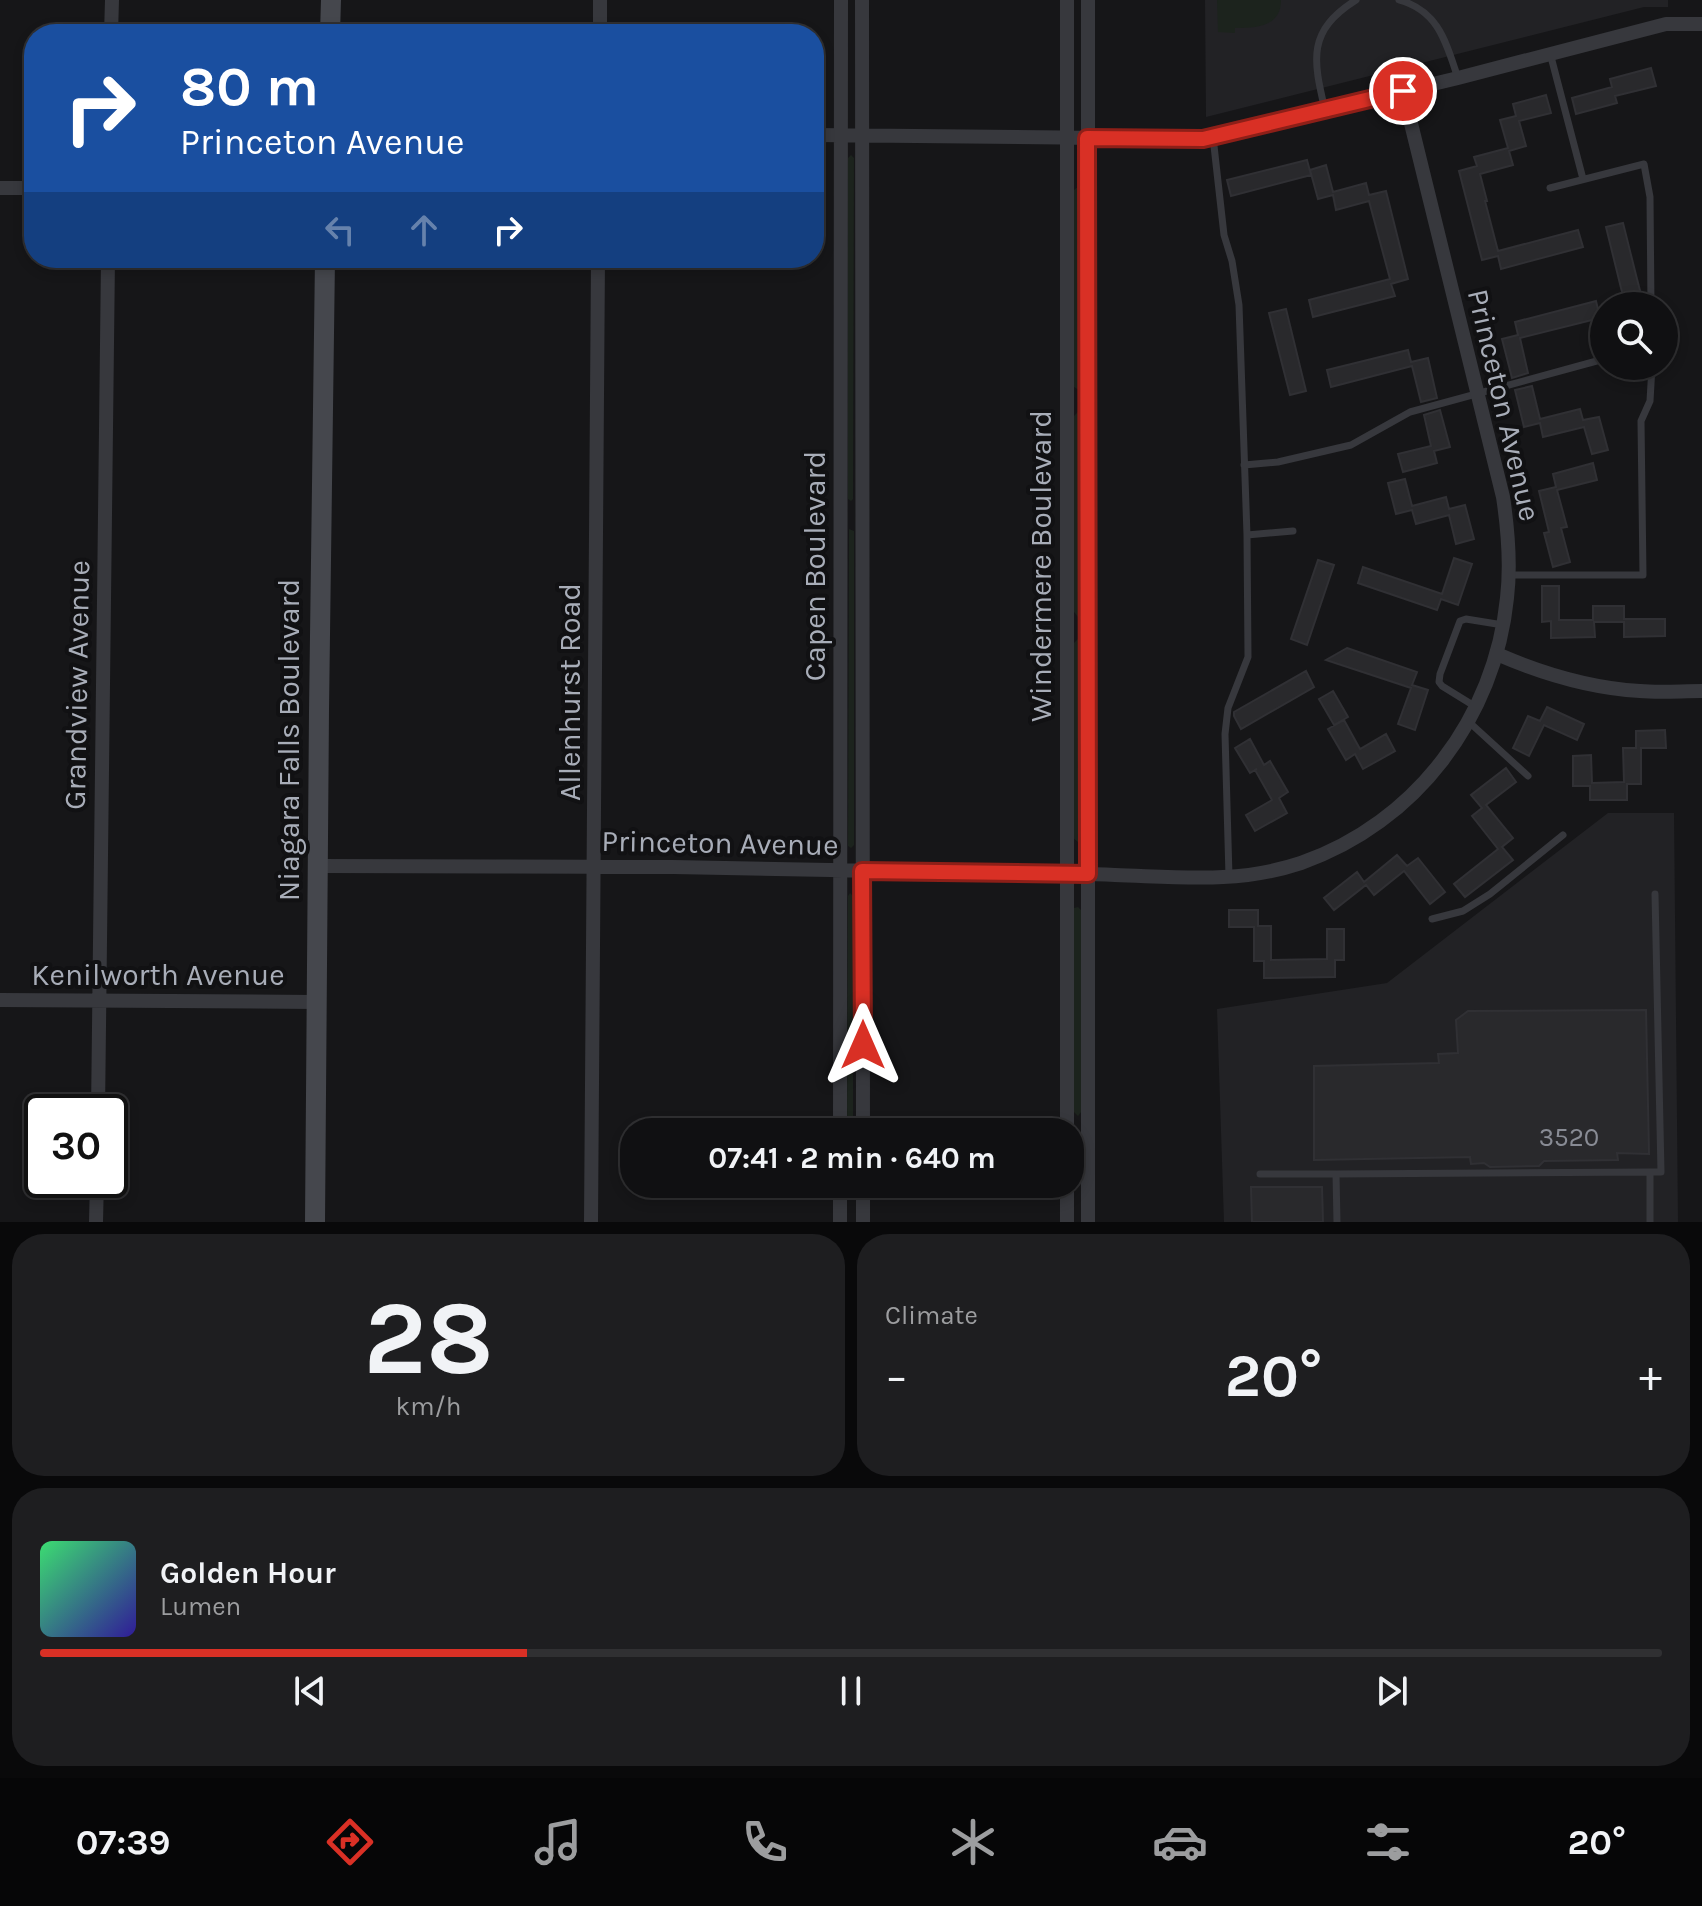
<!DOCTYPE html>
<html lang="en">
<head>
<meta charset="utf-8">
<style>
	body { margin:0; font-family:Karla,sans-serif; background:#1e1e20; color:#f1f3f6; height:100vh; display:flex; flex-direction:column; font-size:30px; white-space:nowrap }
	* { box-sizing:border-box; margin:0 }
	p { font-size:26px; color:#9c9d9f }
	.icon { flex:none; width:44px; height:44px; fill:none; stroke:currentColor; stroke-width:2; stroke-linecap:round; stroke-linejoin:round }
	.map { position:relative; height:1222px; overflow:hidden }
	.sheet { display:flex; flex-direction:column; gap:12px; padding:12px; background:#09090a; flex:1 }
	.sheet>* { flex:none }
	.hud { position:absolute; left:24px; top:24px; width:800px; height:244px; border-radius:32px; box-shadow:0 4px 12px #0003,0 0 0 2px #303032; background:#1a4fa0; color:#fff; overflow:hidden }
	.buttons { position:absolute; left:1590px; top:292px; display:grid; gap:16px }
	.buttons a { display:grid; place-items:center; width:88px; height:88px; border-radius:50%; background:#101012; box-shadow:0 4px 12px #0003,0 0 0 2px #303032; font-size:40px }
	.speed { position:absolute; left:24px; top:1094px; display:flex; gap:16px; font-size:40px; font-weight:700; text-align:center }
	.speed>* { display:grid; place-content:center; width:104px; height:104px; border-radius:50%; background:#101012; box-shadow:0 4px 12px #0003,0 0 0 2px #303032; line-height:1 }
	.speed .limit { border:4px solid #111; border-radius:12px; background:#fff; color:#111 }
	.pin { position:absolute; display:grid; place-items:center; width:68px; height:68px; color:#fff; margin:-34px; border:4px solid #fff; border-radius:50%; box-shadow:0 2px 8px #0007 }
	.me { position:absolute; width:88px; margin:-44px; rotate:0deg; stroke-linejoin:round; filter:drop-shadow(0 0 6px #0008) }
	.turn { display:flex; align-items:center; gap:28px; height:168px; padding:0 24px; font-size:36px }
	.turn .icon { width:104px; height:104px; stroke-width:2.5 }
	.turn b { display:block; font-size:56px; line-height:68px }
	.lanes { display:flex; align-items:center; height:76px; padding:0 24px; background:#0003; justify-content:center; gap:40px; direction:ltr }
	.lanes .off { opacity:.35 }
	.big { font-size:60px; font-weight:700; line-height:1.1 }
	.sheet .card { flex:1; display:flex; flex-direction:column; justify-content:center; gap:12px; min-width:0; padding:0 28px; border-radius:32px; background:#1e1e20 }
	.sheet .dial { align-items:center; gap:0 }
	.dial b { font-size:104px; line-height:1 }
	.song { display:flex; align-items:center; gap:24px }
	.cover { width:96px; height:96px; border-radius:12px; background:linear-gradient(135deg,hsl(140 70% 55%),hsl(250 70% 35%)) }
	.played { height:8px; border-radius:4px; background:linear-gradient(90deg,#d93025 30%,#303032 30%) }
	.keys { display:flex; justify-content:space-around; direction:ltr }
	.heat { display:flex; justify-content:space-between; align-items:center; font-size:44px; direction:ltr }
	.sheet .tiles { flex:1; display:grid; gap:12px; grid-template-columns:1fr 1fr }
	.card:last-child { grid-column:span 2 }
	.trip { position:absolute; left:620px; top:1118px; width:464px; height:80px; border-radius:32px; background:#101012; box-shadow:0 4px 12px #0003,0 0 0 2px #303032; font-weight:700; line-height:80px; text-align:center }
	.dock { display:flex; height:128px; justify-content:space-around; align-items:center; background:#060607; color:#9c9d9f }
	.dock .icon { width:56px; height:56px }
	.dock .current { color:#d93025 }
	.dock b { font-size:36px; color:#f1f3f6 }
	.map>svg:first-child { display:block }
	.built { fill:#222225 }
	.green { fill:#1c231d }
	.building { fill:#29292c; stroke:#303034; stroke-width:2 }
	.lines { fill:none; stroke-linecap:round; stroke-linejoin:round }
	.lane { stroke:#37383d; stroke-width:7 }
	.street { stroke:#37383d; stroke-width:14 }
	.secondary { stroke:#45474d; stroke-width:20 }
	.route-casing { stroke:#8d1f18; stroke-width:20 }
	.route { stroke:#d93025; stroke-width:14 }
	.labels { text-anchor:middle; stroke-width:8; stroke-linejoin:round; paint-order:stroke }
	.number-label { font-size:26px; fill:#888b94 }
	.street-label { font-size:30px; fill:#a8adb8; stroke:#111113 }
</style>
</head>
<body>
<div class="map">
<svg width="1702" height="1222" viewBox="0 0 1702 1222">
	<rect width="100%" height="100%" fill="#161618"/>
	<path class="built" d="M 1205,0 L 1668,0 L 1668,7 L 1644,7 L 1206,117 Z
		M 1608,813 L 1674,813 L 1678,1222 L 1224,1222 L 1217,1009 L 1387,983 Z"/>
	<path class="green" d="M 1217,0 L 1281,0 C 1281,27 1256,28 1235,28 L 1235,33 L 1218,32 Z
		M 851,155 L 854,158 L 853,499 L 851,501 L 848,499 L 848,158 Z
		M 1079,186 L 1082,188 L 1083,387 L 1079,390 L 1074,387 L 1074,190 Z
		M 1078,412 L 1081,413 L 1081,616 L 1078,617 L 1074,612 L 1074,416 Z
		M 849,529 L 854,531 L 854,845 L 851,848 L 848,846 Z
		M 1078,639 L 1081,640 L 1083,838 L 1078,842 L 1073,838 L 1074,643 Z
		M 850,893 L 853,896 L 853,1132 L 847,1132 L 848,896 Z
		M 1078,907 L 1083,912 L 1082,1111 L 1078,1116 L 1073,1111 L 1073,912 L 1074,908 Z"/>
	<path class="building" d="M 1651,68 L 1656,86 L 1615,96 L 1617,103 L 1576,114 L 1572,98 L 1612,87 L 1610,79 Z
		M 1546,95 L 1551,113 L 1519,121 L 1526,146 L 1509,151 L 1513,165 L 1480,174 L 1487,201 L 1485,201 L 1498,251 L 1578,230 L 1583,247 L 1501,269 L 1498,256 L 1482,260 L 1459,171 L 1477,166 L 1474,157 L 1508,148 L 1500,120 L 1516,116 L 1513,104 Z
		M 1307,160 L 1311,175 L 1231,196 L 1227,180 Z
		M 1326,165 L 1333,192 L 1366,183 L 1369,195 L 1386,191 L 1408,279 L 1391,284 L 1395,296 L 1313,317 L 1309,300 L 1390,279 L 1369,201 L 1336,210 L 1333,195 L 1318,199 L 1310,170 Z
		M 1623,223 L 1636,275 L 1644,306 L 1626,306 L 1621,288 L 1606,227 Z
		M 1596,301 L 1600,318 L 1520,338 L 1528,373 L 1512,378 L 1502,339 L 1518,335 L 1515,322 Z
		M 1286,309 L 1306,391 L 1290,395 L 1269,313 Z
		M 1408,350 L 1411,362 L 1428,358 L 1437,398 L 1421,402 L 1412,366 L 1331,387 L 1327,370 Z
		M 1532,386 L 1540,419 L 1580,409 L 1583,420 L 1599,417 L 1608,450 L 1592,454 L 1584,427 L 1543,437 L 1540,423 L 1524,427 L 1515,390 Z
		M 1440,410 L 1450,447 L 1434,451 L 1437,463 L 1403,472 L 1398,454 L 1431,446 L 1424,415 Z
		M 1593,463 L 1597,480 L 1557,490 L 1567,527 L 1561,528 L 1570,562 L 1553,567 L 1544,533 L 1549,532 L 1539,491 L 1556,487 L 1553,474 Z
		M 1405,479 L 1412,506 L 1446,497 L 1449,509 L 1465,505 L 1474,539 L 1456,544 L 1449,515 L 1416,524 L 1412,510 L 1396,514 L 1388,483 Z
		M 1454,558 L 1472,564 L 1458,605 L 1441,599 L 1437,610 L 1358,583 L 1363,567 L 1442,594 Z
		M 1318,560 L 1334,565 L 1307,645 L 1291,639 Z
		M 1542,586 L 1559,586 L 1559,620 L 1593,620 L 1593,606 L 1624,606 L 1624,619 L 1665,619 L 1665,636 L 1624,637 L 1624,622 L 1594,622 L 1595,637 L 1551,638 L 1551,621 L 1542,622 Z
		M 1347,648 L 1417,672 L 1412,685 L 1428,690 L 1415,730 L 1398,724 L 1411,688 L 1326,660 Z
		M 1306,671 L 1314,687 L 1241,729 L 1234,716 L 1234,712 Z
		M 1333,691 L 1348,717 L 1334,725 L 1319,699 Z
		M 1547,707 L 1584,724 L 1577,740 L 1544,725 L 1529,756 L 1513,748 L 1528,716 L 1540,721 Z
		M 1344,720 L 1360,749 L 1386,734 L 1395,751 L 1363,769 L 1355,754 L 1346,760 L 1328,729 Z
		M 1665,730 L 1666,748 L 1641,748 L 1641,784 L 1627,784 L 1627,800 L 1590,800 L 1590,786 L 1573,786 L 1573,756 L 1591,755 L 1592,783 L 1624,782 L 1623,748 L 1636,748 L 1636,731 Z
		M 1250,739 L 1264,765 L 1270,761 L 1288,792 L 1279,798 L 1287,813 L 1255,831 L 1246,815 L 1272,800 L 1255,770 L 1257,769 L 1250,773 L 1235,748 Z
		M 1506,768 L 1516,782 L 1486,805 L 1513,838 L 1502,847 L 1513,860 L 1465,897 L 1454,884 L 1498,849 L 1472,816 L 1482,808 L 1471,795 Z
		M 1397,855 L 1407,866 L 1418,858 L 1445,892 L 1430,904 L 1404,871 L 1374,895 L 1366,885 L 1334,910 L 1324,898 L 1357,872 L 1364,882 Z
		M 1229,910 L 1258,910 L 1258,926 L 1271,926 L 1271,960 L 1327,959 L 1327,929 L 1344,929 L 1344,960 L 1335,960 L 1335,977 L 1264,978 L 1264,961 L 1254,961 L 1254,927 L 1229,927 Z
		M 1646,1010 L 1649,1154 L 1617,1153 L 1618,1160 L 1544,1161 L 1539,1166 L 1490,1167 L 1484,1163 L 1471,1164 L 1470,1157 L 1314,1160 L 1314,1066 L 1439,1063 L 1438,1054 L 1458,1053 L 1456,1020 L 1468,1011 Z
		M 1251,1187 L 1322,1187 L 1323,1222 L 1252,1222 Z"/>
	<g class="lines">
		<path class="lane" d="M 1399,0 C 1439,11 1446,43 1458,78
			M 1550,53 L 1583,179
			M 1325,110 C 1313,59 1307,31 1356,0
			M 1213,137 L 1224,235 L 1232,261 L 1239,305 L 1247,535
			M 1550,188 L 1644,164 L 1650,197 L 1651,306
			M 1244,465 L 1278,462 L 1351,445 L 1410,412 L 1604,359
			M 1509,575 L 1643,575 L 1641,421 L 1650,401 L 1652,366
			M 1476,707 L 1442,686 L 1439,682 L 1440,674 L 1460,621 L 1466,619 L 1503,625
			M 1469,722 L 1528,776
			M 1229,876 L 1225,734 L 1228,708 L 1248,657 L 1247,535 L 1293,531
			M 1432,919 L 1463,911 L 1490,894 L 1563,835
			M 1650,1172 L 1661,1172 L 1655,894
			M 1260,1174 L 1336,1174
			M 1337,1222 L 1336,1174 L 1650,1172 L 1650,1222"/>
		<path class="street" d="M 862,0 L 863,1132
			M 1088,0 L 1088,1222
			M 111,34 L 112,0
			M 600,34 L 600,0
			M 814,135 L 1203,139 L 1458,78 L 1666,24 L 1702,24
			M 0,188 L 34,188
			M 1497,654 C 1543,674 1589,688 1640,691 C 1660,693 1681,691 1702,691
			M 319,866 C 437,867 555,866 673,867 C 780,869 886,871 992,873 C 1033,873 1074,873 1115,875 C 1180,877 1238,884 1301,863 C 1416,823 1495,717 1507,598 C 1511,564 1508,530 1503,497 L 1403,91
			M 0,1000 L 316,1002
			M 98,1112 L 108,258
			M 840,1132 L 841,0
			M 1067,1132 L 1067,0
			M 863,1184 L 863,1222
			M 1067,1184 L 1067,1222
			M 96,1222 L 97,1180
			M 591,1222 L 598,258
			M 840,1222 L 840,1184"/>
		<path class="secondary" d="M 330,34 L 331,0
			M 315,1222 L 319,711 L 325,258"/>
	</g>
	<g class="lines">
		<defs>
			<path id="route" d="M 863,1045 L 862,871 L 1088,874 L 1087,138 L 1203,139 L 1403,91"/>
		</defs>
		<use href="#route" class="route-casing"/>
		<use href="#route" class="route"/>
	</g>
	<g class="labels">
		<g class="number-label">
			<text x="1569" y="1146">3520</text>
		</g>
		<g class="street-label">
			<text transform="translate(1504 405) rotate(77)" y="10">Princeton Avenue</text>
			<text transform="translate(815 566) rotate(-90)" y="10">Capen Boulevard</text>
			<text transform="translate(1041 566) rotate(-90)" y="10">Windermere Boulevard</text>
			<text transform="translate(77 685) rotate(-89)" y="10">Grandview Avenue</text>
			<text transform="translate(570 692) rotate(-90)" y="10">Allenhurst Road</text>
			<text transform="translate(289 740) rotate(-90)" y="10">Niagara Falls Boulevard</text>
			<text transform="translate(720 843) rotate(1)" y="10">Princeton Avenue</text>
			<text x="158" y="985">Kenilworth Avenue</text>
		</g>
	</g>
</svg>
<div class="buttons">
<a><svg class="icon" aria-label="search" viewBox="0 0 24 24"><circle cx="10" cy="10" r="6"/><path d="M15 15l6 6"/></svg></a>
</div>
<div class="speed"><div class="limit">30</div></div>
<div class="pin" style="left:1403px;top:91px;background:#d93025"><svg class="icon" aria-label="arrive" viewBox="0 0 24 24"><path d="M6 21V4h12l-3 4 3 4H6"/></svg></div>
<svg class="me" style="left:863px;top:1045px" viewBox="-20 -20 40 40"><path d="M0-17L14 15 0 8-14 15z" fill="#d93025" stroke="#fff" stroke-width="4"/></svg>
<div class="trip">07:41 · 2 min · 640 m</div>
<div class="hud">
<div class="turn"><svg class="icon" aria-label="right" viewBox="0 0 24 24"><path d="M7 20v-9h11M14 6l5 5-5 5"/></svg><div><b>80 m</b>Princeton Avenue</div></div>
<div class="lanes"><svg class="icon off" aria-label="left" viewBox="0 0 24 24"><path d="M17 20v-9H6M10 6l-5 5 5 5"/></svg><svg class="icon off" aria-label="ahead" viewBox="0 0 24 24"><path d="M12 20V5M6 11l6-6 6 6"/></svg><svg class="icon" aria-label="right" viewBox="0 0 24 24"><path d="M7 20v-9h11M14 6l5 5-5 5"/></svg></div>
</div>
</div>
<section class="sheet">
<div class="tiles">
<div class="card dial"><b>28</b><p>km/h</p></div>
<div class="card"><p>Climate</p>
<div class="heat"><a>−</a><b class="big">20°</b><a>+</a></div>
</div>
<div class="card">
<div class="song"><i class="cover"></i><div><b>Golden Hour</b><p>Lumen</p></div></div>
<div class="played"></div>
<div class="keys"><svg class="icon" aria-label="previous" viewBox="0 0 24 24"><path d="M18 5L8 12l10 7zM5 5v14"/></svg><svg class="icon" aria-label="pause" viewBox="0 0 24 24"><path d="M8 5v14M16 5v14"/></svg><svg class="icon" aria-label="next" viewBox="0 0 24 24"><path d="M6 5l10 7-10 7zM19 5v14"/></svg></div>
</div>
</div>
</section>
<nav class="dock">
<b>07:39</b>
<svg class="icon current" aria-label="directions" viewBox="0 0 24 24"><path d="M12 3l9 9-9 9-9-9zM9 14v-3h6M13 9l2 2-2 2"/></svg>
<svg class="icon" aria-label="music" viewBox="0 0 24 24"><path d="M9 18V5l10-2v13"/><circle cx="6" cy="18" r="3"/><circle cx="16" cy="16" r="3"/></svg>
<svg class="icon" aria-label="phone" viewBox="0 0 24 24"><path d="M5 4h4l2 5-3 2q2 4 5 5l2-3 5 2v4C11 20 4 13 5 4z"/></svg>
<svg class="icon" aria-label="climate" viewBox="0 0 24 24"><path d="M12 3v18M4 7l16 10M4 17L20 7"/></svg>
<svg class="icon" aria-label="car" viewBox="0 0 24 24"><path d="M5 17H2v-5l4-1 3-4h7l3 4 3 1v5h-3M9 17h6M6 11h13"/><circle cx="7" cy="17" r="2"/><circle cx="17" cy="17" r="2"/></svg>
<svg class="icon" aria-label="filters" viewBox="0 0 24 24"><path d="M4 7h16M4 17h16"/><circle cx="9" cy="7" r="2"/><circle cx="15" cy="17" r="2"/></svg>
<b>20°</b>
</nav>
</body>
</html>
